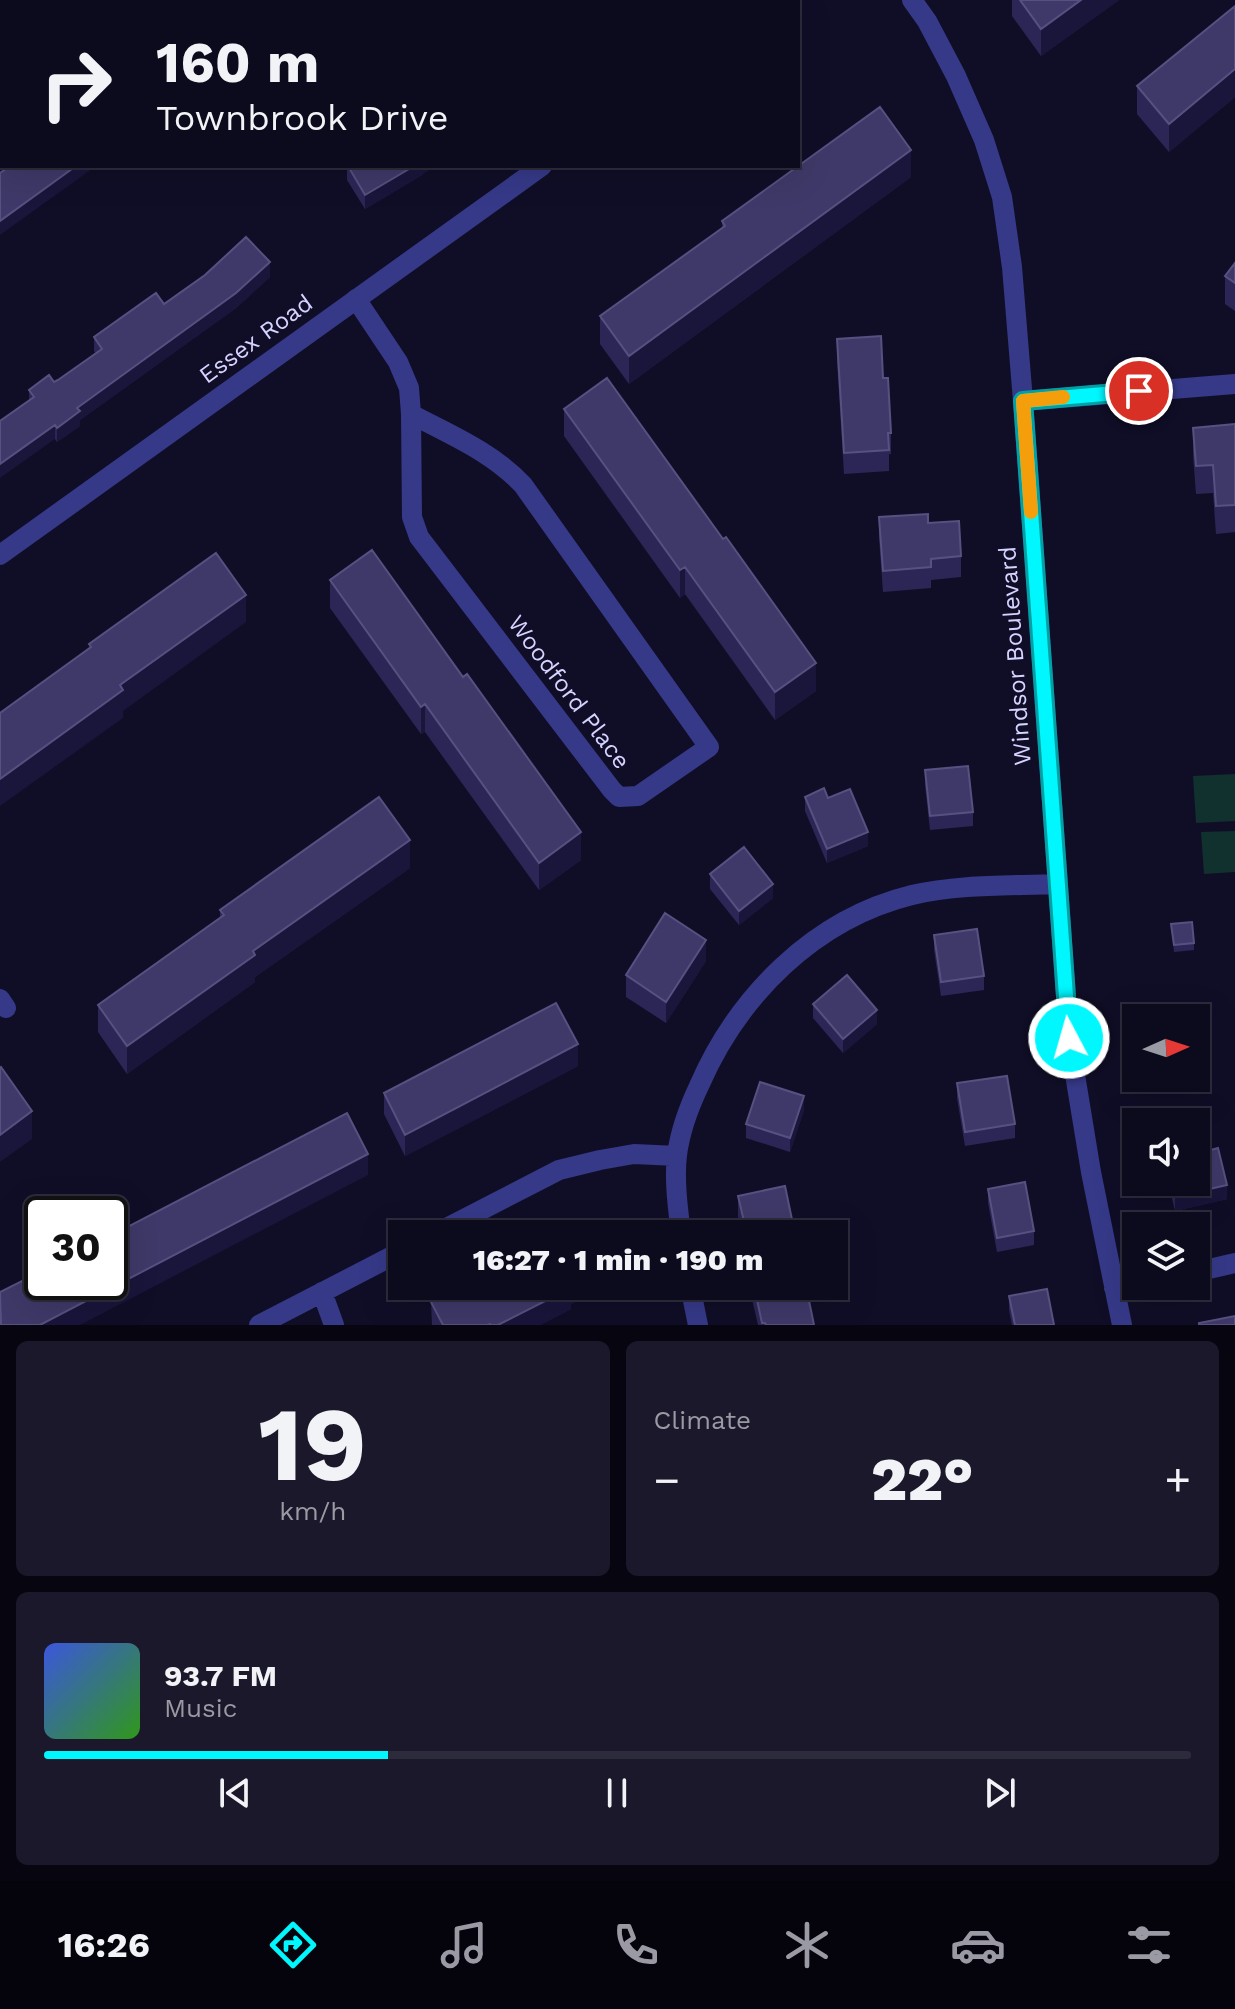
<!DOCTYPE html>
<html lang="en">
<head>
<meta charset="utf-8">
<style>
	body { margin:0; font-family:"Work Sans",sans-serif; background:#1a182a; color:#f1f3f6; height:100vh; display:flex; flex-direction:column; font-size:30px; white-space:nowrap }
	* { box-sizing:border-box; margin:0 }
	p { font-size:26px; color:#9a9aa4 }
	.icon { flex:none; width:44px; height:44px; fill:none; stroke:currentColor; stroke-width:2; stroke-linecap:round; stroke-linejoin:round }
	.map { position:relative; height:1325px; overflow:hidden }
	.panel { display:flex; flex-direction:column; gap:16px; padding:16px; background:#070610; flex:1 }
	.panel>* { flex:none }
	.top-card { position:absolute; left:0px; top:0px; width:800px; height:168px; box-shadow:0 8px 32px #0002,0 0 0 2px #2c2b3b; background:#0c0a1d; color:#f1f3f6; overflow:hidden }
	.needle { width:52px; rotate:87deg }
	.tools { position:absolute; left:1122px; top:1004px; display:grid; gap:16px }
	.tools a { display:grid; place-items:center; width:88px; height:88px; border-radius:0px; background:#0c0a1d; box-shadow:0 8px 32px #0002,0 0 0 2px #2c2b3b; font-size:40px }
	.speed { position:absolute; left:24px; top:1196px; display:flex; gap:16px; font-size:40px; font-weight:700; text-align:center }
	.speed>* { display:grid; place-content:center; width:104px; height:104px; border-radius:50%; background:#0c0a1d; box-shadow:0 8px 32px #0002,0 0 0 2px #2c2b3b; line-height:1 }
	.speed .limit { border:4px solid #111; border-radius:12px; background:#fff; color:#111 }
	.pin { position:absolute; display:grid; place-items:center; width:68px; height:68px; color:#fff; margin:-34px; border:4px solid #fff; border-radius:50%; box-shadow:0 2px 8px #0007 }
	.me { position:absolute; width:88px; margin:-44px; rotate:354deg; stroke-linejoin:round; filter:drop-shadow(0 0 6px #0008) }
	.turn { display:flex; align-items:center; gap:28px; height:168px; padding:0 24px; font-size:36px }
	.turn .icon { width:104px; height:104px; stroke-width:2.5 }
	.turn b { display:block; font-size:56px; line-height:68px }
	.big { font-size:60px; font-weight:800; line-height:1.1 }
	.panel .widget { flex:1; display:flex; flex-direction:column; justify-content:center; gap:12px; min-width:0; padding:0 28px; border-radius:12px; background:#1a182a }
	.panel .dial { align-items:center; gap:0 }
	.dial b { font-size:104px; line-height:1 }
	.song { display:flex; align-items:center; gap:24px }
	.cover { width:96px; height:96px; border-radius:12px; background:linear-gradient(135deg,hsl(230 70% 55%),hsl(110 70% 35%)) }
	.played { height:8px; border-radius:4px; background:linear-gradient(90deg,#00f7fe 30%,#2c2b3b 30%) }
	.keys { display:flex; justify-content:space-around; direction:ltr }
	.heat { display:flex; justify-content:space-between; align-items:center; font-size:44px; direction:ltr }
	.panel .tiles { flex:1; display:grid; gap:16px; grid-template-columns:1fr 1fr }
	.widget:last-child { grid-column:span 2 }
	.trip { position:absolute; left:388px; top:1220px; width:460px; height:80px; border-radius:0px; background:#0c0a1d; box-shadow:0 8px 32px #0002,0 0 0 2px #2c2b3b; font-weight:800; line-height:80px; text-align:center }
	.tabs { display:flex; height:128px; justify-content:space-around; align-items:center; background:#05040c; color:#9a9aa4 }
	.tabs .icon { width:56px; height:56px }
	.tabs .selected { color:#00f7fe }
	.tabs b { font-size:36px; color:#f1f3f6 }
	.map>svg:first-child { display:block }
	.green { fill:#10312d }
	.lines { fill:none; stroke-linecap:round; stroke-linejoin:round }
	.minor { stroke:#363988; stroke-width:20 }
	.tertiary { stroke:#363988; stroke-width:20 }
	.wall { fill:#2c2656 }
	.shaded-wall { fill:#19153b }
	.building { fill:#3e3968; stroke:#565180; stroke-width:2 }
	.route-casing { stroke:#00a1a5; stroke-width:20 }
	.route { stroke:#00f7fe; stroke-width:14 }
	.slow { stroke:#f59e0b; stroke-width:14 }
	.labels { text-anchor:middle; stroke-width:6; stroke-linejoin:round; paint-order:stroke }
	.street-label { font-size:24px; fill:#d5d3ff; stroke:#100e27 }
</style>
</head>
<body>
<div class="map">
<svg width="1235" height="1325" viewBox="0 0 1235 1325">
	<rect width="100%" height="100%" fill="#100e27"/>
	<path class="green" d="M 1235,774 L 1235,821 L 1196,823 L 1193,776 Z
		M 1235,831 L 1235,872 L 1204,874 L 1201,832 Z"/>
	<g class="lines">
		<path class="minor" d="M 912,0 L 927,21 L 956,76 L 984,140 L 1002,197 L 1012,267 L 1023,401 L 1069,1038 L 1091,1172 L 1122,1325
			M 161,2 L 164,0
			M 0,116 L 2,114
			M 356,299 L 398,362 L 409,388 L 411,414 C 451,435 492,452 523,485 L 709,747 L 638,796 L 619,797 L 612,790 L 419,537 L 412,517 L 411,414
			M 1023,401 L 1235,384
			M 0,999 L 6,1008
			M 435,1234 L 559,1170 L 600,1160 L 634,1154 L 677,1156
			M 681,1234 C 678,1209 674,1180 677,1155 C 680,1132 689,1107 699,1086 C 738,996 814,919 912,895 C 959,884 1009,886 1057,884
			M 1196,1272 L 1235,1263
			M 690,1286 L 698,1325
			M 1114,1288 L 1136,1284
			M 322,1292 L 334,1325
			M 259,1325 L 402,1251"/>
		<path class="tertiary" d="M 771,2 L 774,0
			M 0,555 L 542,166"/>
	</g>
	<path class="wall" d="M 1012,0 L 1119,0 L 1041,56 L 1012,16 Z
		M 1235,6 L 1235,97 L 1169,152 L 1137,114 L 1137,86 Z
		M 347,166 L 422,175 L 365,209 L 347,180 Z
		M 911,177 L 629,384 L 600,344 L 600,316 L 722,229 L 722,221 Z
		M 1235,263 L 1235,311 L 1225,304 L 1225,276 Z
		M 270,277 L 236,308 L 80,420 L 80,426 L 57,442 L 29,401 L 29,390 L 58,380 L 96,354 L 94,351 L 94,337 L 164,304 Z
		M 837,339 L 883,378 L 891,433 L 891,454 L 889,454 L 889,471 L 844,474 L 837,361 Z
		M 564,409 L 816,691 L 775,720 L 685,594 L 680,598 L 564,436 Z
		M 1235,424 L 1235,532 L 1216,534 L 1213,493 L 1196,494 L 1193,455 L 1193,428 Z
		M 879,517 L 928,523 L 961,556 L 961,577 L 931,580 L 931,588 L 883,592 L 879,538 Z
		M 330,580 L 581,860 L 539,890 L 425,732 L 421,734 L 330,608 Z
		M 925,770 L 973,812 L 973,826 L 930,830 L 925,785 Z
		M 805,797 L 828,798 L 868,846 L 827,863 L 805,811 Z
		M 410,868 L 255,977 L 255,982 L 127,1074 L 98,1032 L 98,1005 L 220,918 L 220,910 Z
		M 710,874 L 773,898 L 739,925 L 710,889 Z
		M 1171,924 L 1194,943 L 1194,950 L 1174,952 Z
		M 934,935 L 984,976 L 984,990 L 941,996 L 934,950 Z
		M 706,961 L 666,1023 L 626,997 L 626,975 Z
		M 813,1004 L 877,1024 L 843,1053 L 813,1018 Z
		M 578,1066 L 405,1156 L 384,1114 L 384,1093 Z
		M 957,1083 L 1015,1124 L 1015,1138 L 965,1146 L 957,1098 Z
		M 804,1110 L 790,1152 L 746,1138 L 746,1124 Z
		M 1168,1182 L 1196,1182 L 1227,1199 L 1175,1211 Z
		M 988,1189 L 1034,1231 L 1034,1245 L 997,1252 L 988,1203 Z
		M 738,1196 L 795,1234 L 742,1234 L 738,1217 Z
		M 462,1286 L 604,1286 L 571,1304 L 571,1309 L 540,1325 L 432,1325 L 431,1302 Z
		M 749,1286 L 806,1286 L 814,1325 L 758,1325 Z
		M 1009,1296 L 1054,1325 L 1012,1325 L 1009,1310 Z"/>
	<path class="shaded-wall" d="M 55,0 L 68,0 L 65,2 L 55,2 Z
		M 309,0 L 329,0 L 326,2 L 306,2 Z
		M 645,0 L 665,0 L 662,2 L 643,2 Z
		M 1081,0 L 1119,0 L 1041,56 L 1041,29 Z
		M 2,27 L 2,41 L 0,42 L 0,28 Z
		M 1235,69 L 1235,97 L 1169,152 L 1169,124 Z
		M 911,150 L 911,177 L 629,384 L 629,356 Z
		M 76,166 L 96,166 L 0,235 L 0,221 Z
		M 414,166 L 435,166 L 422,175 L 365,209 L 365,195 Z
		M 270,262 L 270,277 L 236,308 L 80,420 L 80,426 L 57,442 L 57,428 L 77,408 Z
		M 55,425 L 55,439 L 0,478 L 0,464 Z
		M 685,567 L 685,594 L 680,598 L 680,570 Z
		M 246,595 L 246,622 L 123,711 L 123,718 L 0,806 L 0,779 L 120,685 Z
		M 816,663 L 816,691 L 775,720 L 775,692 Z
		M 425,704 L 425,732 L 421,734 L 421,707 Z
		M 581,832 L 581,860 L 539,890 L 539,863 Z
		M 868,832 L 868,846 L 827,863 L 827,849 Z
		M 410,840 L 410,868 L 255,977 L 255,982 L 127,1074 L 127,1046 L 253,951 Z
		M 773,884 L 773,898 L 739,925 L 739,911 Z
		M 706,940 L 706,961 L 666,1023 L 666,1002 Z
		M 877,1010 L 877,1024 L 843,1053 L 843,1039 Z
		M 578,1044 L 578,1066 L 405,1156 L 405,1135 Z
		M 804,1096 L 804,1110 L 790,1152 L 790,1138 Z
		M 32,1111 L 32,1139 L 0,1162 L 0,1135 Z
		M 368,1154 L 368,1175 L 80,1325 L 40,1325 Z
		M 1227,1185 L 1227,1199 L 1175,1211 L 1175,1197 Z
		M 568,1286 L 604,1286 L 571,1304 L 571,1309 L 540,1325 L 498,1325 Z"/>
	<path class="building" d="M 0,0 L 44,0 L 41,2 L 2,2 L 2,27 L 0,28 Z
		M 254,0 L 309,0 L 306,2 L 252,2 Z
		M 586,0 L 645,0 L 643,2 L 584,2 Z
		M 1020,0 L 1081,0 L 1041,29 Z
		M 1235,6 L 1235,69 L 1169,124 L 1137,86 Z
		M 880,107 L 911,150 L 629,356 L 600,316 L 725,226 L 722,221 Z
		M 10,166 L 76,166 L 0,221 L 0,173 Z
		M 348,166 L 414,166 L 365,195 Z
		M 246,237 L 270,262 L 236,293 L 77,408 L 80,411 L 57,428 L 55,425 L 0,464 L 0,421 L 34,397 L 29,390 L 49,375 L 54,382 L 58,380 L 102,349 L 94,337 L 156,293 L 164,304 L 205,275 Z
		M 1235,263 L 1235,283 L 1225,276 Z
		M 881,336 L 883,378 L 888,378 L 891,433 L 888,433 L 889,450 L 844,453 L 837,339 Z
		M 607,378 L 723,539 L 726,537 L 816,663 L 775,692 L 685,567 L 680,570 L 564,409 Z
		M 1235,424 L 1235,505 L 1216,506 L 1213,465 L 1196,466 L 1193,428 Z
		M 928,514 L 928,523 L 959,521 L 961,556 L 931,559 L 931,567 L 883,571 L 879,517 Z
		M 372,550 L 463,677 L 467,674 L 581,832 L 539,863 L 425,704 L 421,707 L 330,580 Z
		M 216,553 L 246,595 L 120,685 L 123,690 L 0,779 L 0,713 L 91,647 L 89,644 Z
		M 968,766 L 973,812 L 930,816 L 925,770 Z
		M 824,788 L 828,798 L 850,789 L 868,832 L 827,849 L 805,797 Z
		M 379,797 L 410,840 L 253,951 L 255,955 L 127,1046 L 98,1005 L 224,915 L 220,910 Z
		M 744,847 L 773,884 L 739,911 L 710,874 Z
		M 665,913 L 706,940 L 666,1002 L 626,975 Z
		M 1192,922 L 1194,943 L 1174,945 L 1171,924 Z
		M 977,929 L 984,976 L 941,982 L 934,935 Z
		M 847,975 L 877,1010 L 843,1039 L 813,1004 Z
		M 556,1003 L 578,1044 L 405,1135 L 384,1093 Z
		M 1,1067 L 32,1111 L 0,1135 L 0,1068 Z
		M 1007,1076 L 1015,1124 L 965,1132 L 957,1083 Z
		M 760,1082 L 804,1096 L 790,1138 L 746,1124 Z
		M 347,1113 L 368,1154 L 40,1325 L 1,1325 L 0,1292 L 42,1271 L 42,1282 L 110,1282 L 110,1236 Z
		M 1218,1148 L 1227,1185 L 1175,1197 L 1172,1182 L 1196,1182 L 1196,1154 Z
		M 1025,1182 L 1034,1231 L 997,1238 L 988,1189 Z
		M 785,1186 L 795,1234 L 747,1234 L 738,1196 Z
		M 585,1222 L 591,1234 L 561,1234 Z
		M 462,1286 L 569,1286 L 571,1288 L 498,1325 L 491,1325 L 490,1324 L 487,1325 L 443,1325 L 431,1302 Z
		M 754,1286 L 806,1286 L 814,1325 L 766,1325 L 765,1323 L 762,1323 Z
		M 1047,1289 L 1054,1325 L 1015,1325 L 1009,1296 Z
		M 1235,1316 L 1235,1325 L 1199,1325 L 1199,1323 Z"/>
	<g class="lines">
		<defs>
			<path id="route" d="M 1069,1038 L 1023,401 L 1139,391"/>
		</defs>
		<use href="#route" class="route-casing"/>
		<use href="#route" class="route"/>
		<path class="slow" d="M 1031,512 L 1023,401 L 1063,397"/>
	</g>
	<g class="labels">
		<g class="street-label">
			<text transform="translate(256 339) rotate(-36)" y="8">Essex Road</text>
			<text transform="translate(1015 656) rotate(-94)" y="8">Windsor Boulevard</text>
			<text transform="translate(569 692) rotate(53)" y="8">Woodford Place</text>
		</g>
	</g>
</svg>
<div class="tools">
<a><svg class="needle" viewBox="-14 -14 28 28"><path d="M0-13l5 13h-10z" fill="#e53935"/><path d="M0 13l5-13h-10z" fill="#9a9aa4"/></svg></a>
<a><svg class="icon" aria-label="sound" viewBox="0 0 24 24"><path d="M4 9h4l5-4v14l-5-4H4zM17 9q2 3 0 6"/></svg></a>
<a><svg class="icon" aria-label="layers" viewBox="0 0 24 24"><path d="M12 4l9 5-9 5-9-5zM3 14l9 5 9-5"/></svg></a>
</div>
<div class="speed"><div class="limit">30</div></div>
<div class="pin" style="left:1139px;top:391px;background:#d93025"><svg class="icon" aria-label="arrive" viewBox="0 0 24 24"><path d="M6 21V4h12l-3 4 3 4H6"/></svg></div>
<svg class="me" style="left:1069px;top:1038px" viewBox="-20 -20 40 40"><circle r="17" fill="#00f7fe" stroke="#fff" stroke-width="3"/><path d="M0-11L8 9 0 5-8 9z" fill="#fff"/></svg>
<div class="trip">16:27 · 1 min · 190 m</div>
<div class="top-card">
<div class="turn"><svg class="icon" aria-label="right" viewBox="0 0 24 24"><path d="M7 20v-9h11M14 6l5 5-5 5"/></svg><div><b>160 m</b>Townbrook Drive</div></div>
</div>
</div>
<section class="panel">
<div class="tiles">
<div class="widget dial"><b>19</b><p>km/h</p></div>
<div class="widget"><p>Climate</p>
<div class="heat"><a>−</a><b class="big">22°</b><a>+</a></div>
</div>
<div class="widget">
<div class="song"><i class="cover"></i><div><b>93.7 FM</b><p>Music</p></div></div>
<div class="played"></div>
<div class="keys"><svg class="icon" aria-label="previous" viewBox="0 0 24 24"><path d="M18 5L8 12l10 7zM5 5v14"/></svg><svg class="icon" aria-label="pause" viewBox="0 0 24 24"><path d="M8 5v14M16 5v14"/></svg><svg class="icon" aria-label="next" viewBox="0 0 24 24"><path d="M6 5l10 7-10 7zM19 5v14"/></svg></div>
</div>
</div>
</section>
<nav class="tabs">
<b>16:26</b>
<svg class="icon selected" aria-label="directions" viewBox="0 0 24 24"><path d="M12 3l9 9-9 9-9-9zM9 14v-3h6M13 9l2 2-2 2"/></svg>
<svg class="icon" aria-label="music" viewBox="0 0 24 24"><path d="M9 18V5l10-2v13"/><circle cx="6" cy="18" r="3"/><circle cx="16" cy="16" r="3"/></svg>
<svg class="icon" aria-label="phone" viewBox="0 0 24 24"><path d="M5 4h4l2 5-3 2q2 4 5 5l2-3 5 2v4C11 20 4 13 5 4z"/></svg>
<svg class="icon" aria-label="climate" viewBox="0 0 24 24"><path d="M12 3v18M4 7l16 10M4 17L20 7"/></svg>
<svg class="icon" aria-label="car" viewBox="0 0 24 24"><path d="M5 17H2v-5l4-1 3-4h7l3 4 3 1v5h-3M9 17h6M6 11h13"/><circle cx="7" cy="17" r="2"/><circle cx="17" cy="17" r="2"/></svg>
<svg class="icon" aria-label="filters" viewBox="0 0 24 24"><path d="M4 7h16M4 17h16"/><circle cx="9" cy="7" r="2"/><circle cx="15" cy="17" r="2"/></svg>
</nav>
</body>
</html>
